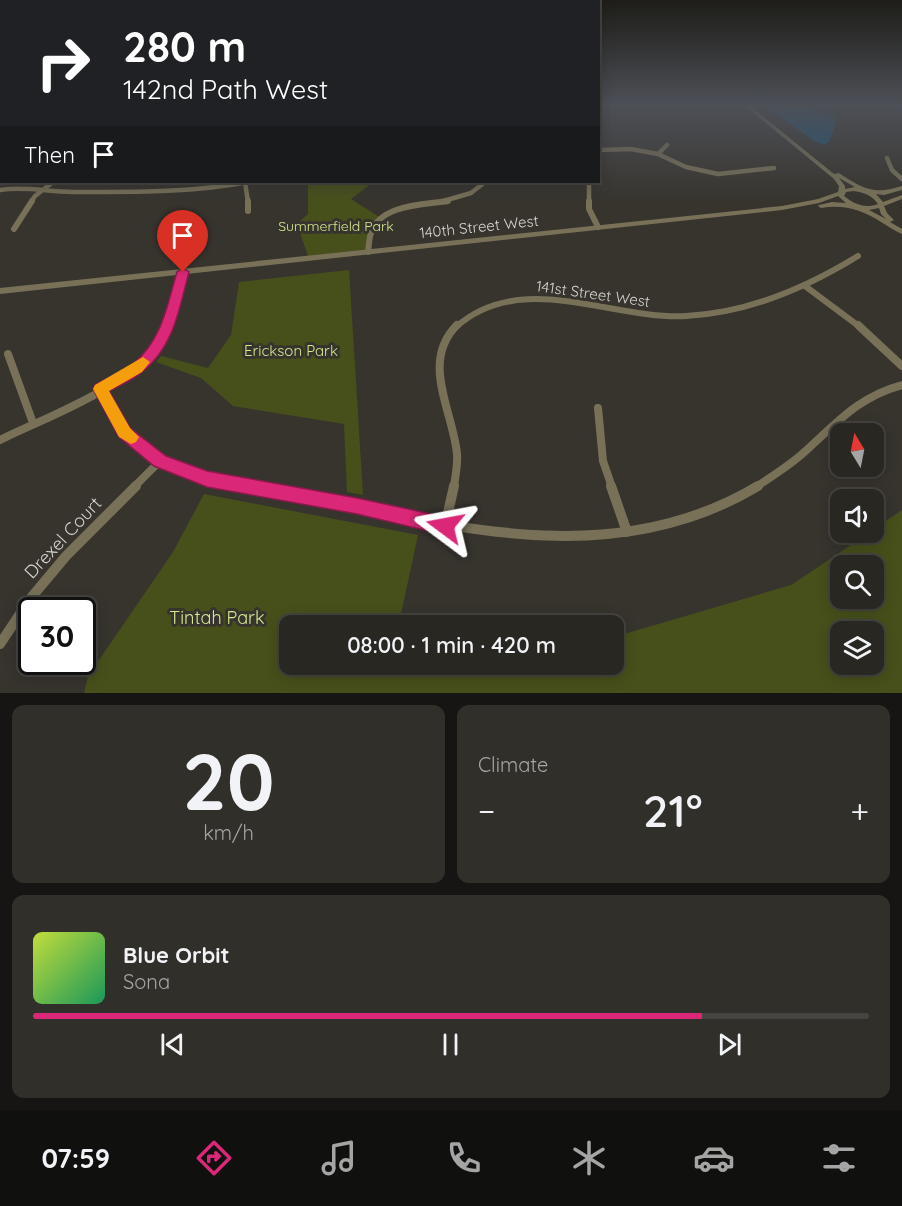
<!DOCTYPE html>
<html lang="en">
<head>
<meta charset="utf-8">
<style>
	body { margin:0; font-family:Quicksand,sans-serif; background:#312f2a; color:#f1f3f6; height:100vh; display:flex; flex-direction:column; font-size:22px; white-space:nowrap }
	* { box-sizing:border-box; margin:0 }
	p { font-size:20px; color:#a5a5a5 }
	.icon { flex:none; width:33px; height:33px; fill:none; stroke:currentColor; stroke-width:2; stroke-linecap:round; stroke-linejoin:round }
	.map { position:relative; height:693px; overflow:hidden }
	.details { display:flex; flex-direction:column; gap:12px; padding:12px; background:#171513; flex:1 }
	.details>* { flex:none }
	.hud { position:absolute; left:0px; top:0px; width:600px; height:183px; box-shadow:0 3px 15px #0003,0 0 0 2px #454440; background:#202124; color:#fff; overflow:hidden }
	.needle { width:39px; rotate:350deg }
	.tools { position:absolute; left:830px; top:423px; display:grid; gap:12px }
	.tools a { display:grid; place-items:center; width:54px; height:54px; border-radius:12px; background:#292722; box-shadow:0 3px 15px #0003,0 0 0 2px #454440; font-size:30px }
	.speed { position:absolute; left:18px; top:597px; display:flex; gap:12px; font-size:30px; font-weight:700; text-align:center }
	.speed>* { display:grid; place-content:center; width:78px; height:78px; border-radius:50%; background:#292722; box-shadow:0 3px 15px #0003,0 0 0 2px #454440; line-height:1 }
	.speed .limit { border:3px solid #111; border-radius:9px; background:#fff; color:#111 }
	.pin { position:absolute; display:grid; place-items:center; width:51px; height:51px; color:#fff; margin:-62px -26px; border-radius:50% 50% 50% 0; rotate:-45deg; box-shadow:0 0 6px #0007 }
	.pin .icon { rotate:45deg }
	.me { position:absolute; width:66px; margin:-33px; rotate:283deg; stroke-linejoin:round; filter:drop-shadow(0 0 4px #0008) }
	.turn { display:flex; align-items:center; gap:21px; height:126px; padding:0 24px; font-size:27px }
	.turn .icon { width:78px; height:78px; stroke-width:2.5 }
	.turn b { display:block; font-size:42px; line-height:51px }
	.then { display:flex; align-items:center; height:57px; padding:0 24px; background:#0003; gap:12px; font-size:22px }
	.big { font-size:45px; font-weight:600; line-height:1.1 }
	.details .card { flex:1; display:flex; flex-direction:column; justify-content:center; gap:9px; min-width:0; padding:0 21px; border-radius:12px; background:#312f2a }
	.details .dial { align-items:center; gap:0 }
	.dial b { font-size:78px; line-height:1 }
	.song { display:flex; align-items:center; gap:18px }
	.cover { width:72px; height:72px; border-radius:9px; background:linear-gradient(135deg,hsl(70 70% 55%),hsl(150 70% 35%)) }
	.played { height:6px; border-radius:3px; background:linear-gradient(90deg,#db2777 80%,#454440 80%) }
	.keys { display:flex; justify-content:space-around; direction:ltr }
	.heat { display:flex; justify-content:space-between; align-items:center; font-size:33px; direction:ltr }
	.details .tiles { flex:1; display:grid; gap:12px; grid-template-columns:1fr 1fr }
	.card:last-child { grid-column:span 2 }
	.trip { position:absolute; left:279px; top:615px; width:345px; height:60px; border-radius:12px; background:#292722; box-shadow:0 3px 15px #0003,0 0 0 2px #454440; font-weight:600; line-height:60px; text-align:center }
	.tabs { display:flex; height:96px; justify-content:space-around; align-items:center; background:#10100e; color:#a5a5a5 }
	.tabs .icon { width:42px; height:42px }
	.tabs .current { color:#db2777 }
	.tabs b { font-size:27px; color:#f1f3f6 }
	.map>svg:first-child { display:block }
	.green { fill:#47501b; fill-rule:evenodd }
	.water { fill:#1b5479 }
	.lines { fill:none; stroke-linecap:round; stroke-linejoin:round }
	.minor-far3 { stroke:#787158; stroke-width:4.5 }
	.minor-far2 { stroke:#787158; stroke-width:6 }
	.minor-far1 { stroke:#787158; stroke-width:8 }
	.minor { stroke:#787158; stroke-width:10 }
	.tertiary { fill:#787158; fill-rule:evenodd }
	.route { fill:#db2777; stroke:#8e194d; stroke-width:1.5 }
	.slow { fill:#f59e0b }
	.labels { text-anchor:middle; stroke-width:6; stroke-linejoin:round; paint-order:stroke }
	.far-park-label { font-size:14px; fill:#d5e68d; stroke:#37342e }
	.street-label { font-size:15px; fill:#d6d4d0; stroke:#37342e }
	.park-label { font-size:15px; fill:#d5e68d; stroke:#37342e }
	.near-street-label { font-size:18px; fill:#d6d4d0; stroke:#37342e }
	.near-park-label { font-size:18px; fill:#d5e68d; stroke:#37342e }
</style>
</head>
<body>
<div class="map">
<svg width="902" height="693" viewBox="0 0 902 693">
	<rect width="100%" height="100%" fill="#37342e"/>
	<path class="green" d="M 308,182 L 367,182 L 368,186 L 351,199 L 381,218 L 368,245 L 368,252 L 309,259 L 297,224 L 308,214 Z
		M 349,270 L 363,495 L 347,492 L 344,424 L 233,406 L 201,378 L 156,362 L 161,356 L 208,368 L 231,335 L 239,282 Z
		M 204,494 L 418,535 L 399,623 L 427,625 L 290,626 L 290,664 L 614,664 L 614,637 L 791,585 L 869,533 L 873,532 L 873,530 L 902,510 L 902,693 L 84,693 L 88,676 L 173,552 ZM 840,566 L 873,566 L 873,598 L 840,598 ZM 840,632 L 873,632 L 873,664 L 840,664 Z"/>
	<path class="water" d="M 762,105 L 802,105 L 833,116 L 836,122 L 829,142 L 824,145 L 816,142 Z"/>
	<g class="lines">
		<path class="minor-far3" d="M 0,107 L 2,105
			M 598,150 L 631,149 L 658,154 L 686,167 L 718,174 L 774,168
			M 658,154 L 667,145
			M 887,158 L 892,170 L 902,179
			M 245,182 L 248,202
			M 589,182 L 589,202
			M 0,190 C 25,186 48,192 73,192 C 131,192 191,193 248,182
			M 31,202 L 35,196 L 53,182
			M 440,202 L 471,193 L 485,182"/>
		<path class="minor-far2" d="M 248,201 L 248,211
			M 589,201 L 589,209 L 598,227
			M 14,229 L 32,201
			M 368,252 C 369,246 369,238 371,233 C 380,204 424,205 448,201
			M 805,286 L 860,327
			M 168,327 L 183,272
			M 456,327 C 521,269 611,320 686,316 C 748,313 806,288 858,256"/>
		<path class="minor-far1" d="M 858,325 L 902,366
			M 8,354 L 33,423
			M 101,389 C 137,458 170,474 246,487
			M 598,408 L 603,461 L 612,487
			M 0,440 C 52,414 146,383 169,325
			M 134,487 L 160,461
			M 454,487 C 455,477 458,465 457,454 C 453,411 420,362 457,325
			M 756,487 C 771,477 787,467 801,455 C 835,425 857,397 902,385"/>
		<path class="minor" d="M 237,486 C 269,491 301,495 332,502 C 476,532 623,567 758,486
			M 611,486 L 627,532
			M 445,526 L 454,486
			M 0,644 L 30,599 L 66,556 L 136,486"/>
		<path class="tertiary" d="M 744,105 L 749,105 L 834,174 L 839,173 C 863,189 874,195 902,186 L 902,190 L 884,195 L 876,194 L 883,202 L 902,195 L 902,199 L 884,206 L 887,213 L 894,220 L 890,222 L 902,229 L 902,234 C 895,231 888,226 881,222 C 862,210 844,204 821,208 L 818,206 L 819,205 L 832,202 L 846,203 L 838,196 L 819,203 L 782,210 L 0,294 L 0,288 L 782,206 L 818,199 L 838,192 L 839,186 L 834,179 ZM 839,178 L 855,187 L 845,189 L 845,186 ZM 853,191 C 863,192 872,195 878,204 C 865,209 854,204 844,196 L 846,192 ZM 879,208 L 881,214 L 886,219 L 869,210 Z"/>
	</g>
	<linearGradient id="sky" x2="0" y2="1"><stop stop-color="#1e1d19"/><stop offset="0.52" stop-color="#4d5057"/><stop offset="1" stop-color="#4d5057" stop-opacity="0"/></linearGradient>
	<rect width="902" height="202" fill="url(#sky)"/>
	<path class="route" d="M 183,268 L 189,272 C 179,309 174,347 142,372 C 133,380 120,385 109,391 L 130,428 L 166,456 L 207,471 L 357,498 L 445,517 L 451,520 L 454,526 L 451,532 L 445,535 L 357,514 L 207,487 L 154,466 L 119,437 L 93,389 L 95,385 C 107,378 122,372 133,364 C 162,340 167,306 177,272 Z"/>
	<path class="slow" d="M 143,357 L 150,362 L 142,372 L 109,391 L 130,428 L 139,437 L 136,442 L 131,444 L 119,437 L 93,389 L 95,385 Z"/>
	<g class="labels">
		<g class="far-park-label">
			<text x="336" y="231">Summerfield Park</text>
		</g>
		<g class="street-label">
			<text transform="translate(479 227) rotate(-6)" y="5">140th Street West</text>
			<text transform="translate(593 294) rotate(8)" y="5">141st Street West</text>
		</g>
		<g class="park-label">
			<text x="291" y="356">Erickson Park</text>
		</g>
		<g class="near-street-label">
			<text transform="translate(63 538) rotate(-47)" y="6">Drexel Court</text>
		</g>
		<g class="near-park-label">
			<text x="217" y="624">Tintah Park</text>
		</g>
	</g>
</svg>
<div class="tools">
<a><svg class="needle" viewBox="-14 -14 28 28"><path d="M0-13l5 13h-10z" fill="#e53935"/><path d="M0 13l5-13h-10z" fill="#a5a5a5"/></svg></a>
<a><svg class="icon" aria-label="sound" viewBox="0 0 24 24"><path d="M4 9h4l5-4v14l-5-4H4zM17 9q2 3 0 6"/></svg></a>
<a><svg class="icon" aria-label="search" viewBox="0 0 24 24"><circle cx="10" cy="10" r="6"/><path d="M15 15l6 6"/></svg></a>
<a><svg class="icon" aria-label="layers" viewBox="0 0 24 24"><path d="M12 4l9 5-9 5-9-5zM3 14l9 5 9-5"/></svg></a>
</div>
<div class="speed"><div class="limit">30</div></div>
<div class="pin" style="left:183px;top:272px;background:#d93025"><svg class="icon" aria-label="arrive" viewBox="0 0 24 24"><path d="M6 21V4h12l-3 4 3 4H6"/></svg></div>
<svg class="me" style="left:445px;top:526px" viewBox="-20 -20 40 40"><path d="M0-17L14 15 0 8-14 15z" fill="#db2777" stroke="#fff" stroke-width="4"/></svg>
<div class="trip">08:00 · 1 min · 420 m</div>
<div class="hud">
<div class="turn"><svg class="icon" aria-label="right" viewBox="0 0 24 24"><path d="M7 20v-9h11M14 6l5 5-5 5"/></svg><div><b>280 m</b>142nd Path West</div></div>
<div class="then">Then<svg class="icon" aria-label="arrive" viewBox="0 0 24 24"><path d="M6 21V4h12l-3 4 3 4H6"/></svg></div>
</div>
</div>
<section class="details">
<div class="tiles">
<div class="card dial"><b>20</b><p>km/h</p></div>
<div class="card"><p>Climate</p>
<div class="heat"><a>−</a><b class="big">21°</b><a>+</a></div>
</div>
<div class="card">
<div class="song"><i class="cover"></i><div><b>Blue Orbit</b><p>Sona</p></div></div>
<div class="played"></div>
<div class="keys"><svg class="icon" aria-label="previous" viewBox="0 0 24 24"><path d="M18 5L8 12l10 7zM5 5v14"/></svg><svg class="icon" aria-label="pause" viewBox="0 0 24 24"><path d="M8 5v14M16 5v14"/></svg><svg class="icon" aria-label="next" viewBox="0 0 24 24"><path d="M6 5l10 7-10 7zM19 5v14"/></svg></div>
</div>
</div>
</section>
<nav class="tabs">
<b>07:59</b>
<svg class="icon current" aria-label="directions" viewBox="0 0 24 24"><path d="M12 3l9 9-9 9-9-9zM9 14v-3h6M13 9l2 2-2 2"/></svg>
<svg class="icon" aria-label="music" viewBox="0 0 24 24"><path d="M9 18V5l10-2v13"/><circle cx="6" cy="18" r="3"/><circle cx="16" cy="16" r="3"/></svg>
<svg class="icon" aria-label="phone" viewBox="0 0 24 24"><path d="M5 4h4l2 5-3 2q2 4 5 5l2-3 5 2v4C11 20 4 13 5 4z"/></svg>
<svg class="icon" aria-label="climate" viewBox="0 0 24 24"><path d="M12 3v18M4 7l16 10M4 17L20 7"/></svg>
<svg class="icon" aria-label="car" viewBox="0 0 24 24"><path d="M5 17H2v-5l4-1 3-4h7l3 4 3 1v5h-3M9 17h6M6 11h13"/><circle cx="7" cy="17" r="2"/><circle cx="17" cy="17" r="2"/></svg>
<svg class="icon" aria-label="filters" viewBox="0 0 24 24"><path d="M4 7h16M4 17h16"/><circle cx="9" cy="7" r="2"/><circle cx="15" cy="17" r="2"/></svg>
</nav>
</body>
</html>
